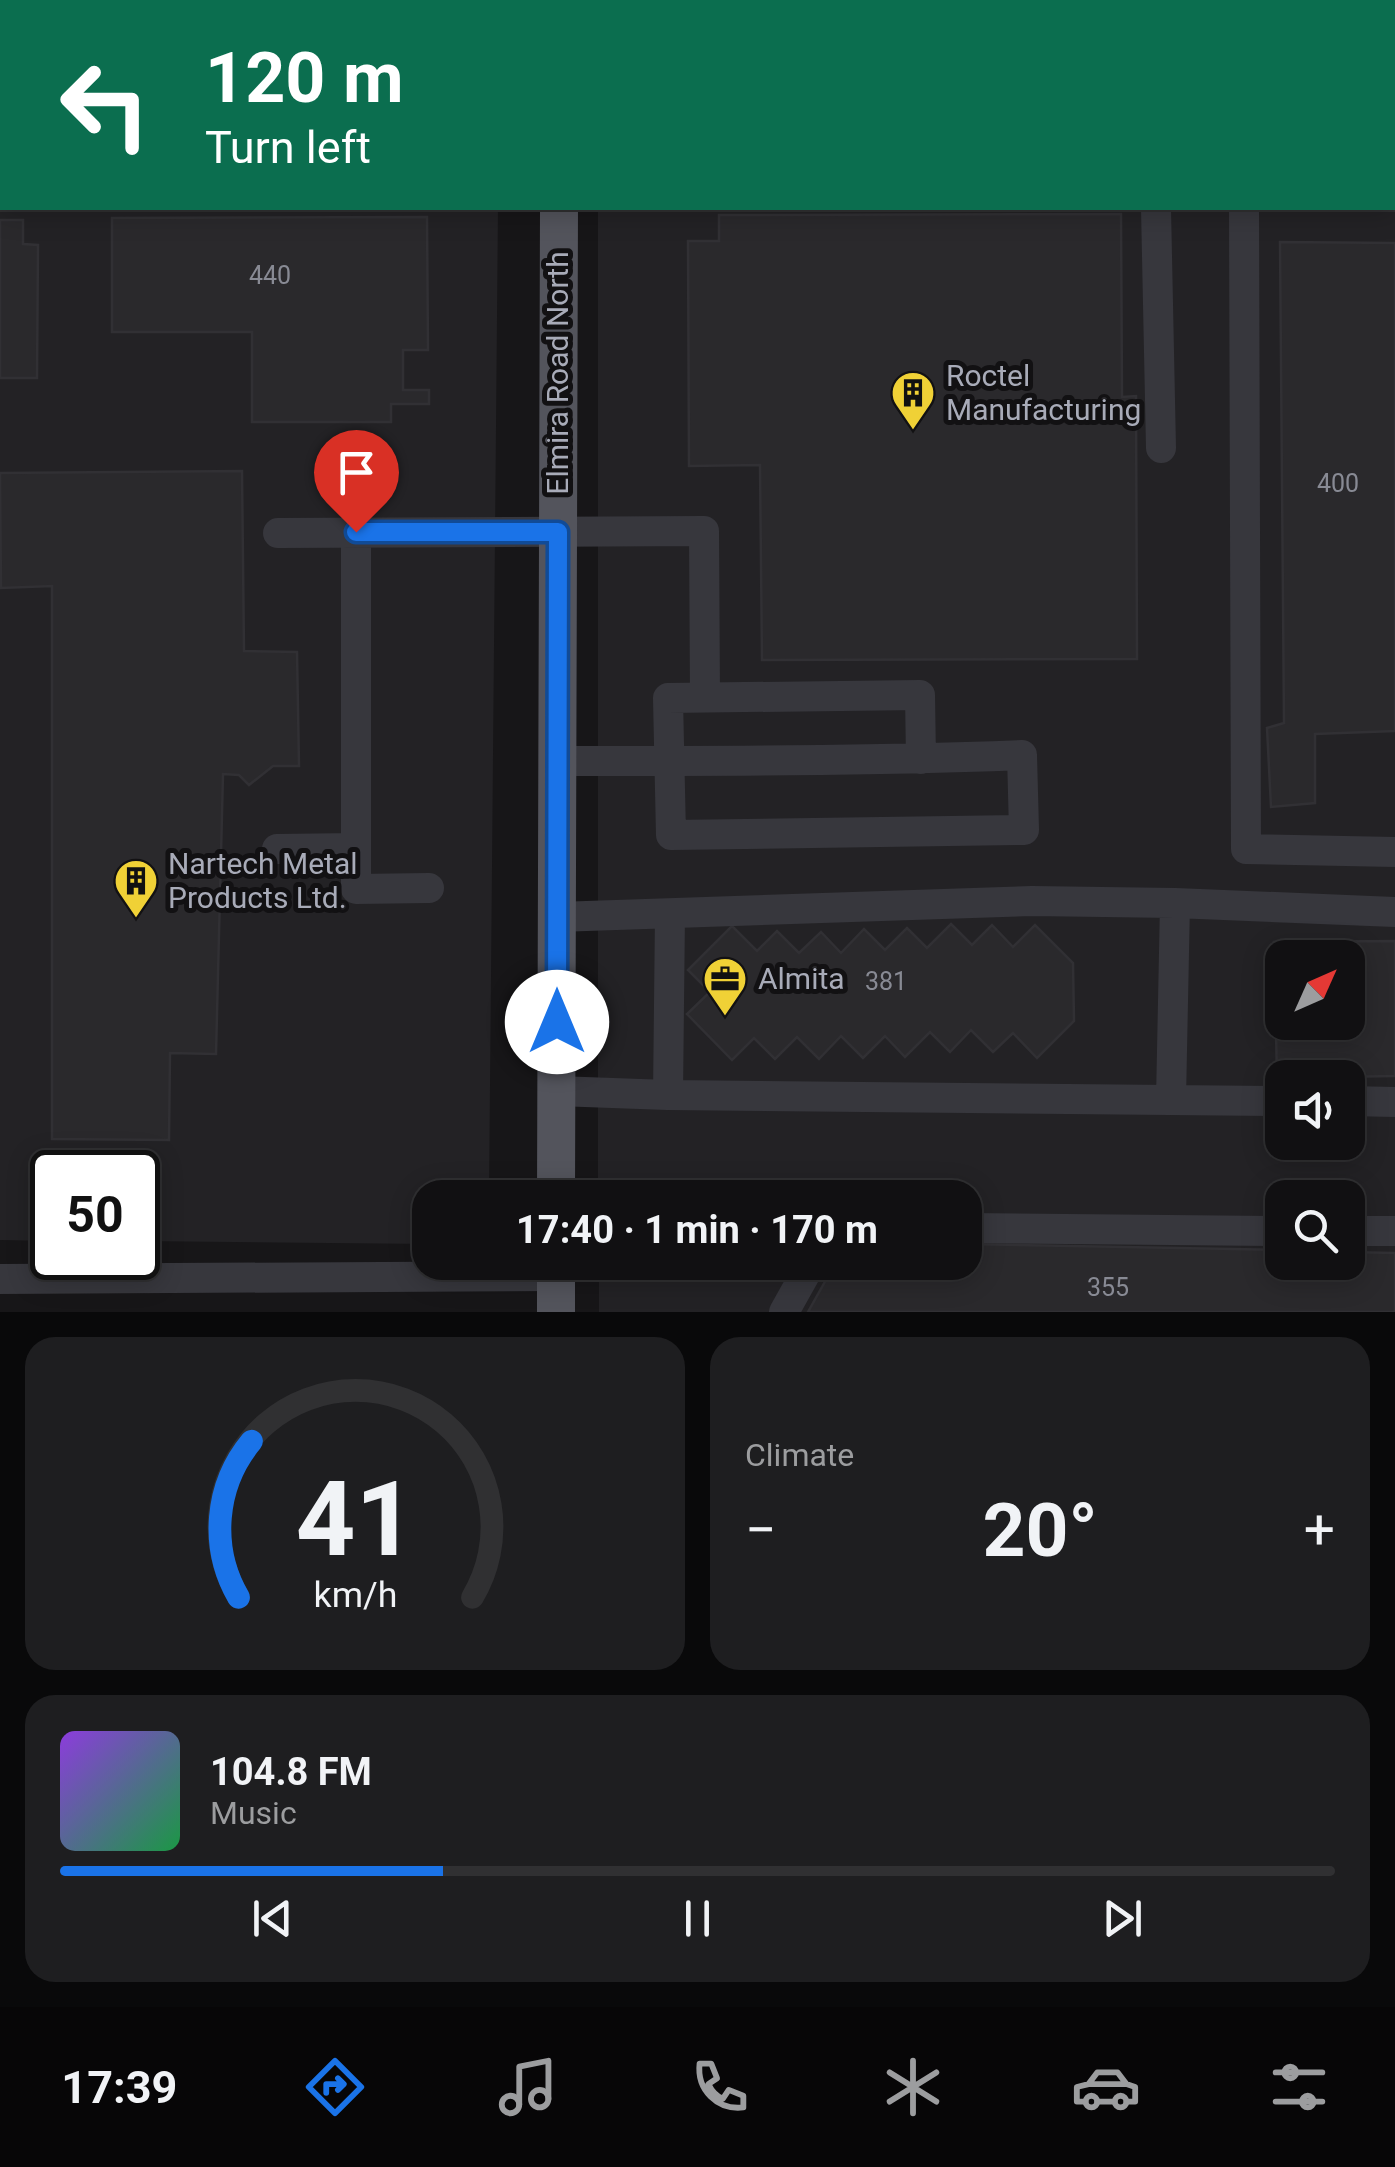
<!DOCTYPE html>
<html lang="en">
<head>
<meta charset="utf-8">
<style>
	body { margin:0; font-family:Roboto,sans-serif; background:#1e1e20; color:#f1f3f6; height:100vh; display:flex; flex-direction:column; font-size:38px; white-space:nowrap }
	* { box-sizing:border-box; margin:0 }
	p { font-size:32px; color:#9c9d9f }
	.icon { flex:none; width:55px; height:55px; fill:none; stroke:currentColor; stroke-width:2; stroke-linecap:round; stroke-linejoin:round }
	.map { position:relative; height:1312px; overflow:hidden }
	.sheet { display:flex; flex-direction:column; gap:25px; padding:25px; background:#09090a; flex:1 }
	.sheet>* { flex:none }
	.guide { position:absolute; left:0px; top:0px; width:1395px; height:210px; box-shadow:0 5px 25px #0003,0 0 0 2px #303032; background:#0b6e4f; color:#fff; overflow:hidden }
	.needle { width:65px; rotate:45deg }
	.fabs { position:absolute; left:1265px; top:940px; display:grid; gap:20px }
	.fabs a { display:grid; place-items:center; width:100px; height:100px; border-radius:20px; background:#111012; box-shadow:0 5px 25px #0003,0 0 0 2px #303032; font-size:50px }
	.speed { position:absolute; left:30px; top:1150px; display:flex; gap:20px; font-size:50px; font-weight:700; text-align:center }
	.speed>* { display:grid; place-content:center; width:130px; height:130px; border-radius:50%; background:#111012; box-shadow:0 5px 25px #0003,0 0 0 2px #303032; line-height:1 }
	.speed .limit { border:5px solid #111; border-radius:15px; background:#fff; color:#111 }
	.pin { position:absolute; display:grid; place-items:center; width:85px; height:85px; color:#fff; margin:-102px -42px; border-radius:50% 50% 50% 0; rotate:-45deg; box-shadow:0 0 10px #0007 }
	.pin .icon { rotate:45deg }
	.me { position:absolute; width:110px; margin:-55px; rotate:0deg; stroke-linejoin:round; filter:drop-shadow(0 0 8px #0008) }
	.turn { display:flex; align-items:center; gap:35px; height:210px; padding:0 40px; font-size:45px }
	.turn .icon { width:130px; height:130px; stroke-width:2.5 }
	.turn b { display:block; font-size:70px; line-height:85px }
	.big { font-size:75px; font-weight:700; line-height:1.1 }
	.sheet .card { flex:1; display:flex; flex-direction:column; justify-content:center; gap:15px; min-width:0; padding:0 35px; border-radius:30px; background:#1e1e20 }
	.sheet .dial { align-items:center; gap:0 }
	.dial svg { height:260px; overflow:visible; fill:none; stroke:#303032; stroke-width:7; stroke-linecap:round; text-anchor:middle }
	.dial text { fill:#f1f3f6; stroke:none }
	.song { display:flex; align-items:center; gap:30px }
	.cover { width:120px; height:120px; border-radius:15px; background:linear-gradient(135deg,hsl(270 70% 55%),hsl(140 70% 35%)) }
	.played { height:10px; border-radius:5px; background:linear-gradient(90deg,#1a73e8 30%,#303032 30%) }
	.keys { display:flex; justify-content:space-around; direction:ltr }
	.heat { display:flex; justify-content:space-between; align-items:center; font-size:55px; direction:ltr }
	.sheet .tiles { flex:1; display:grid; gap:25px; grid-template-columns:1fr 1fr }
	.card:last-child { grid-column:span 2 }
	.trip { position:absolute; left:412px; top:1180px; width:570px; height:100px; border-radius:30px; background:#111012; box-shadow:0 5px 25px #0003,0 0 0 2px #303032; font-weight:700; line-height:100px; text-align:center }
	.tab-bar { display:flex; height:160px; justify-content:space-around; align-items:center; background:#070607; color:#9c9d9f }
	.tab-bar .icon { width:70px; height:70px }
	.tab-bar .current { color:#1a73e8 }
	.tab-bar b { font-size:45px; color:#f1f3f6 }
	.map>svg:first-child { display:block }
	.built { fill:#232225; fill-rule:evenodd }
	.building { fill:#2a292c; stroke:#313034; stroke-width:2.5; fill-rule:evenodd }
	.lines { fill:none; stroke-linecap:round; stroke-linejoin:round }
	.minor { stroke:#37373d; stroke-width:30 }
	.major { stroke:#53545c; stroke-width:38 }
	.route-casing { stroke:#114b97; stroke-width:25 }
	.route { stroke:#1a73e8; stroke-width:18 }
	.labels { text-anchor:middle; stroke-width:10; stroke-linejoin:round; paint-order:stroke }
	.number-label { font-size:25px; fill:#888a94 }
	.street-label { font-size:30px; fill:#a8abb8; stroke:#121113 }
	.poi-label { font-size:30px; fill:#a8abb8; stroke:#121113; text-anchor:start }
</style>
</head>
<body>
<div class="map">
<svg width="1395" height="1312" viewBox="0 0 1395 1312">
	<rect width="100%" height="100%" fill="#171618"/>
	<path class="built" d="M 598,0 L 1395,0 L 1395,1312 L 599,1312 L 599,1263 L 965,1262 L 965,1198 L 598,1197 L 598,208 L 1392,208 L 1392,2 L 598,2 ZM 1282,958 L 1348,958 L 1348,1022 L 1282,1022 ZM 1282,1078 L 1348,1078 L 1348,1142 L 1282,1142 ZM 1282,1198 L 1348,1198 L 1348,1262 L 1282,1262 Z
		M 0,137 L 2,137 L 2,208 L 498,208 L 489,1197 L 430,1198 L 430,1244 L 138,1241 L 138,1172 L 52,1172 L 52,1241 L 0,1240 Z"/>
	<path class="building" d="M 1121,214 L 1122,397 L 1136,396 L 1137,659 L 762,660 L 760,465 L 689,466 L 688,241 L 719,241 L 719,215 Z
		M 427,217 L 428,350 L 403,350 L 403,390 L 429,390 L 429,404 L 391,404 L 391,422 L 252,422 L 252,332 L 112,332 L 112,218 Z
		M 0,220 L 23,220 L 23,244 L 38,245 L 37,378 L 0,378 Z
		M 1280,242 L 1395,243 L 1395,731 L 1315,734 L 1315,803 L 1271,807 L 1267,728 L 1284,723 Z
		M 242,471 L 244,651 L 297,652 L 299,766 L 273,766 L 249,785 L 239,775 L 223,774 L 216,1054 L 170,1053 L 169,1140 L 52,1139 L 52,586 L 1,588 L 0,473 Z
		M 951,924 L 972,945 L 992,925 L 1013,947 L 1035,925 L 1073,963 L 1074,1021 L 1037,1058 L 1013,1033 L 993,1052 L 971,1030 L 950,1052 L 930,1032 L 905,1057 L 885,1036 L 863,1058 L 841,1036 L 819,1059 L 797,1037 L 775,1059 L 754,1038 L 732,1060 L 687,1014 L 710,992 L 688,970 L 732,926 L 757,951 L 777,931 L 799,953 L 821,932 L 841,953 L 864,929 L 885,950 L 907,928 L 927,948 Z
		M 1395,941 L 1395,1076 L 1277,1078 L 1274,942 ZM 1282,958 L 1348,958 L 1348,1022 L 1282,1022 Z
		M 965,1244 L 1282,1250 L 1282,1262 L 1348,1262 L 1348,1252 L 1395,1253 L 1395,1312 L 808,1312 L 836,1262 L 965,1262 Z"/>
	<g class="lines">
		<path class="minor" d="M 1131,0 L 1131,2
			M 835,2 L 835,0
			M 0,90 L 2,90
			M 1392,97 L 1395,97
			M 1156,208 L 1161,448
			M 1244,208 L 1246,849 L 1395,852
			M 356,532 L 356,889 L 429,888
			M 278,533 L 704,531 L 705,697
			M 558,761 C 712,761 867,761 1022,755 L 1024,830 L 671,835 L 668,698 L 920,695 L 921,759
			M 277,849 L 356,848
			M 557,917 L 1032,901 L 1175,903 L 1395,912
			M 557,1091 L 668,1095 L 1282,1101
			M 668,1095 L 670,914
			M 1171,1100 L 1175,903
			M 1348,1101 L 1395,1102
			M 965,1228 L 1282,1231
			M 1348,1231 L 1395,1231
			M 0,1279 L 555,1276
			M 784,1312 L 812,1262"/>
		<path class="major" d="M 560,0 L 560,2
			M 556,1198 L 559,208
			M 556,1262 L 556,1312"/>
	</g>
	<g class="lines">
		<defs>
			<path id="route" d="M 356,532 L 558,532 L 557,1022"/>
		</defs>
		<use href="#route" class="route-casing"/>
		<use href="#route" class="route"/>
	</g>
	<defs>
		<symbol id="building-pin" viewBox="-11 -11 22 30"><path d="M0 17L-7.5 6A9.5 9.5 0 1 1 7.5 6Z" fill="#f0d136" stroke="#121113"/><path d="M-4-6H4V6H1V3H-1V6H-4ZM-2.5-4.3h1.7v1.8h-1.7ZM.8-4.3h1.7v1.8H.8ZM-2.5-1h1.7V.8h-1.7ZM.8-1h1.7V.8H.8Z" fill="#111"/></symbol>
		<symbol id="office-pin" viewBox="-11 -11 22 30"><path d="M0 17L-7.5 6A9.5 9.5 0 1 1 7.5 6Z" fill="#f0d136" stroke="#121113"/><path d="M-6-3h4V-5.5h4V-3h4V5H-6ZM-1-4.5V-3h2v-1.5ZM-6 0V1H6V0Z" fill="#111"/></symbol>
	</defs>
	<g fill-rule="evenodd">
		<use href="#building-pin" x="888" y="368" width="50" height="68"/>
		<use href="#building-pin" x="111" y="856" width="50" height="68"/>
		<use href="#office-pin" x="700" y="954" width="50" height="68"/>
	</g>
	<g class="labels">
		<g class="number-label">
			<text x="270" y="284">440</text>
			<text x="1338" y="492">400</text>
			<text x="886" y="990">381</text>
			<text x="1108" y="1296">355</text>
		</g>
		<g class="street-label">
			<text transform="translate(558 373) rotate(-90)" y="10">Elmira Road North</text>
		</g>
		<g class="poi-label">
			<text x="946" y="386">Roctel<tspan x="946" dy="34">Manufacturing</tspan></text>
			<text x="168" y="874">Nartech Metal<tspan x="168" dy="34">Products Ltd.</tspan></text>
			<text x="758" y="989">Almita</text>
		</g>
	</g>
</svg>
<div class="fabs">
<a><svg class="needle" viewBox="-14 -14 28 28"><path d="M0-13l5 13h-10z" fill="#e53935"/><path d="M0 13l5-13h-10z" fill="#9c9d9f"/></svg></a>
<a><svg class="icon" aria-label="sound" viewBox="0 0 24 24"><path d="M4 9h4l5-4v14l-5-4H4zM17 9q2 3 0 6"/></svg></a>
<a><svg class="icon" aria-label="search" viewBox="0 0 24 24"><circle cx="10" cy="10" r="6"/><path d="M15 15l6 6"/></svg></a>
</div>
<div class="speed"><div class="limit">50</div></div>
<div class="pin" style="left:356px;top:532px;background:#d93025"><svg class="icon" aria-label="arrive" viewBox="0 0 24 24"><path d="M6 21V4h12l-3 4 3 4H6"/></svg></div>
<svg class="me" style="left:557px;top:1022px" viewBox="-20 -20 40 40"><circle r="19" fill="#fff"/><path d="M0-13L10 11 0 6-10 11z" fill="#1a73e8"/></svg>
<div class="trip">17:40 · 1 min · 170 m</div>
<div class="guide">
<div class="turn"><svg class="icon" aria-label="left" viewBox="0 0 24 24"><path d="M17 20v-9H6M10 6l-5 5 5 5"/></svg><div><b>120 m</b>Turn left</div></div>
</div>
</div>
<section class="sheet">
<div class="tiles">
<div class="card dial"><svg viewBox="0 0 100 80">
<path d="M14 69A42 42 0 1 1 86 69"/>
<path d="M14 69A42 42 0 0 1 18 21" stroke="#1a73e8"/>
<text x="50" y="56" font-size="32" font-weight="700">41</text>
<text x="50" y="72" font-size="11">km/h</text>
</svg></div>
<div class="card"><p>Climate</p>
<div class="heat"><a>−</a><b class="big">20°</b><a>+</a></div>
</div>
<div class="card">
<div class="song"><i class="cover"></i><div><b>104.8 FM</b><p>Music</p></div></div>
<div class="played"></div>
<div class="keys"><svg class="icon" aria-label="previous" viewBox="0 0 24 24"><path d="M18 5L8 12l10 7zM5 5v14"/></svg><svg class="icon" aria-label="pause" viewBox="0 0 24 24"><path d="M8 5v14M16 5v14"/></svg><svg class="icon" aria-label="next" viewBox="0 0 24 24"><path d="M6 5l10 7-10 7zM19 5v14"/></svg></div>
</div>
</div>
</section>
<nav class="tab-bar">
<b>17:39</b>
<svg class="icon current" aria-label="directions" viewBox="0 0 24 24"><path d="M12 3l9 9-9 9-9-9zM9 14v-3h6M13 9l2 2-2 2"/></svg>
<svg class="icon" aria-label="music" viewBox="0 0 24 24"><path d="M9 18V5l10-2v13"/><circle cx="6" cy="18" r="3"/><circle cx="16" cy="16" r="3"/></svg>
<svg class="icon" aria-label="phone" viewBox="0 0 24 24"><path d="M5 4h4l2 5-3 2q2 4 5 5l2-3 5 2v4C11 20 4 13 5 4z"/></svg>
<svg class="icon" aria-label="climate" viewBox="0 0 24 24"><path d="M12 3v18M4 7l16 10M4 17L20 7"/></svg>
<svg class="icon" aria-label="car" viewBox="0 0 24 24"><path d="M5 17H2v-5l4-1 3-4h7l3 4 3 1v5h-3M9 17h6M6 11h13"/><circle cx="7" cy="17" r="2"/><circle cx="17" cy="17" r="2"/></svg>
<svg class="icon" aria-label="filters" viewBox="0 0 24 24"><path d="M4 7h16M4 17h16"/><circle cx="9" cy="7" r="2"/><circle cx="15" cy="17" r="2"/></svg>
</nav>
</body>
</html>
